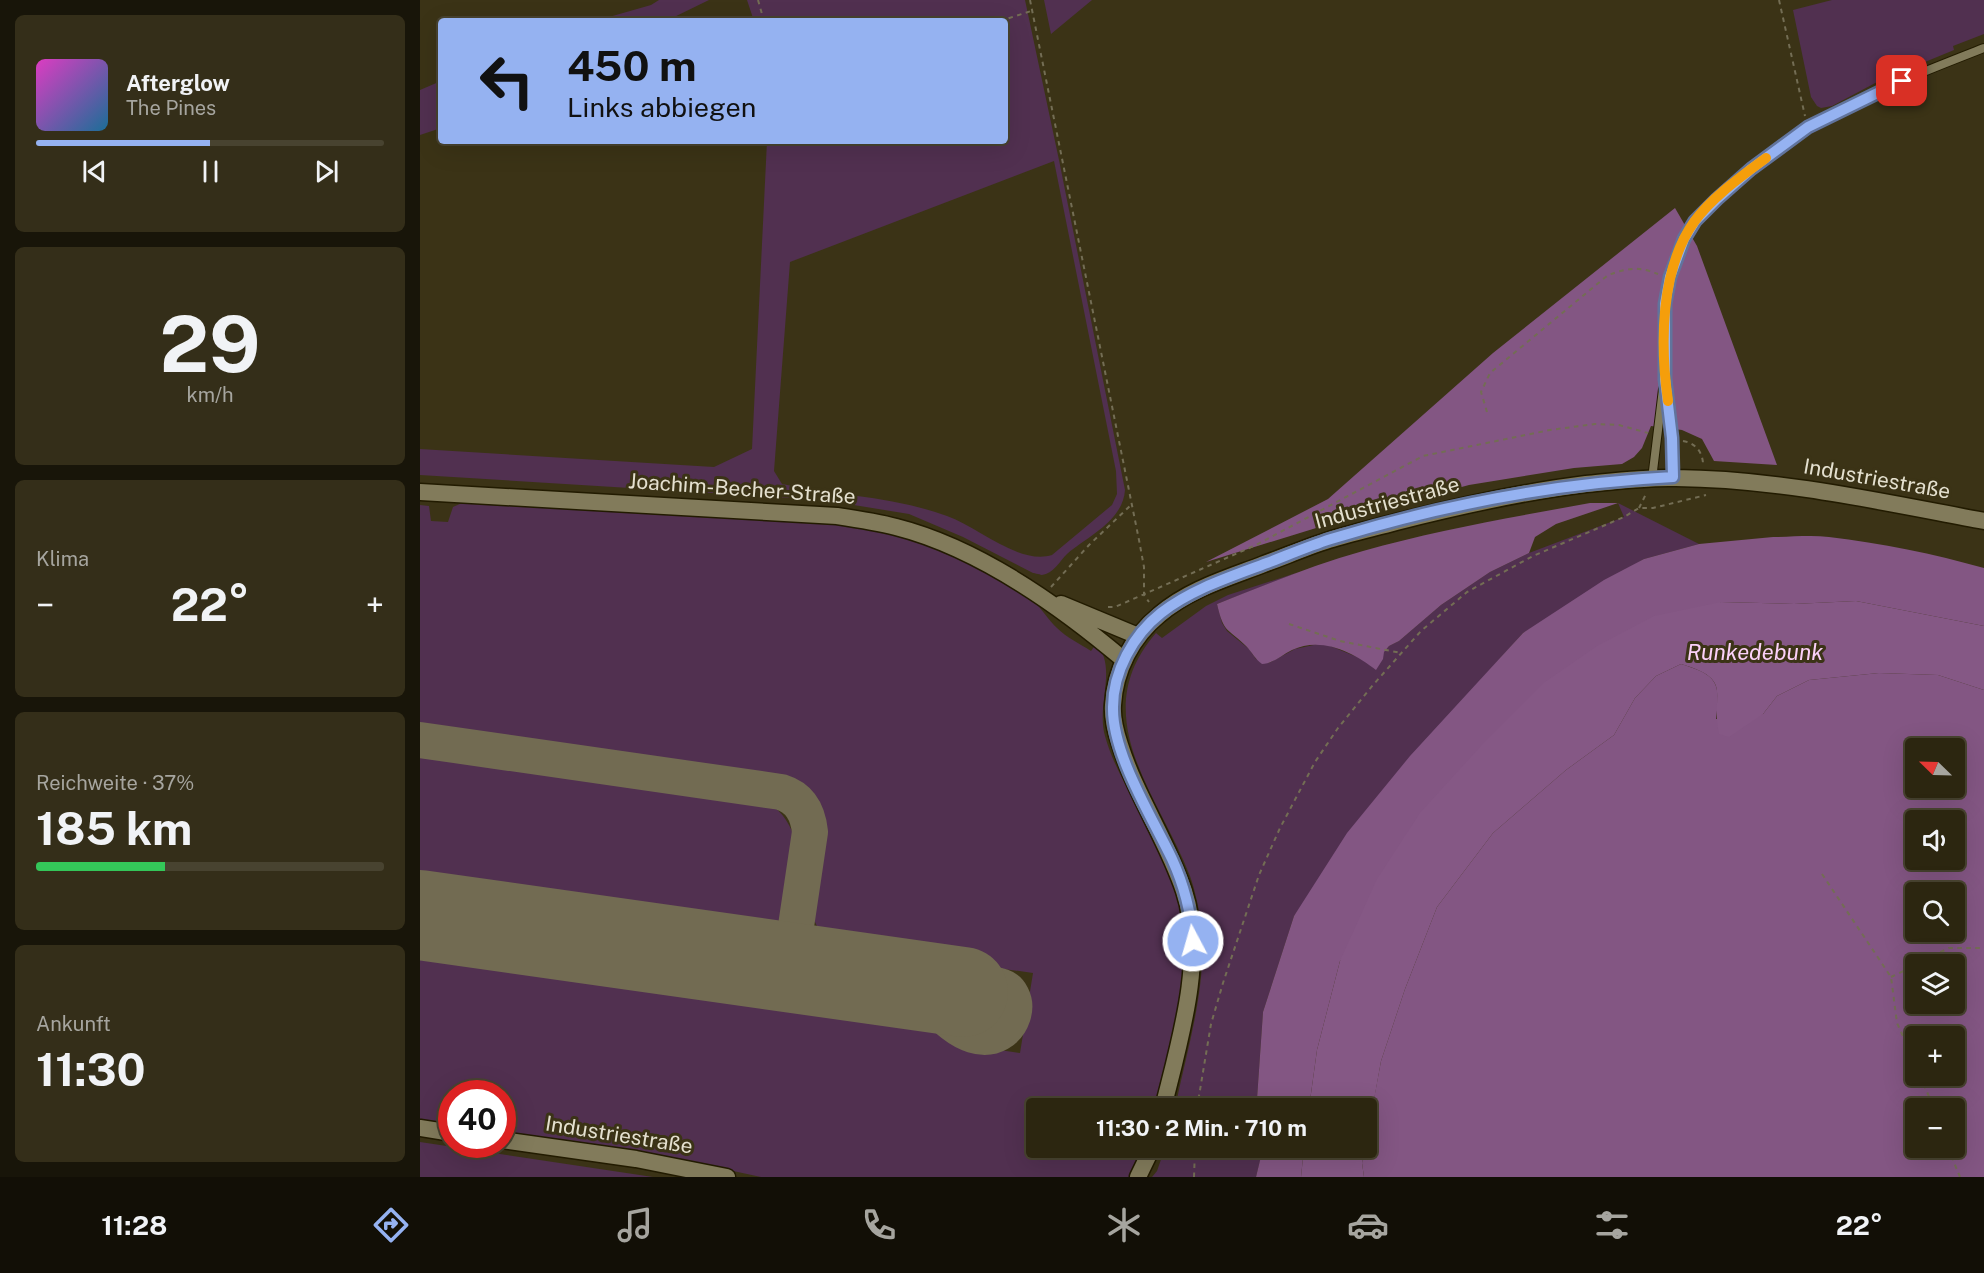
<!DOCTYPE html>
<html lang="de">
<head>
<meta charset="utf-8">
<style>
	body { margin:0; font-family:"Public Sans",sans-serif; background:#342e19; color:#f1f3f6; height:100vh; display:flex; flex-direction:column; font-size:22px; white-space:nowrap }
	* { box-sizing:border-box; margin:0 }
	p { font-size:20px; color:#a6a59f }
	.icon { flex:none; width:33px; height:33px; fill:none; stroke:currentColor; stroke-width:2; stroke-linecap:round; stroke-linejoin:round }
	.map { position:relative; flex:1; overflow:hidden }
	.panel { display:flex; flex-direction:column; gap:15px; padding:15px; background:#181509; width:420px }
	.panel>* { flex:none }
	.hud { position:absolute; left:18px; top:18px; width:570px; height:126px; border-radius:6px; box-shadow:0 6px 24px #0002,0 0 0 2px #484330; background:#95b2f1; color:#111; overflow:hidden }
	.needle { width:39px; rotate:293deg }
	.fabs { position:absolute; left:1485px; top:738px; display:grid; gap:12px }
	.fabs a { display:grid; place-items:center; width:60px; height:60px; border-radius:6px; background:#2c2610; box-shadow:0 6px 24px #0002,0 0 0 2px #484330; font-size:30px }
	.speed { position:absolute; left:18px; top:1080px; display:flex; gap:12px; font-size:30px; font-weight:700; text-align:center }
	.speed>* { display:grid; place-content:center; width:78px; height:78px; border-radius:50%; background:#2c2610; box-shadow:0 6px 24px #0002,0 0 0 2px #484330; line-height:1 }
	.speed .limit { border:9px solid #d22; background:#fff; color:#111 }
	.pin { position:absolute; display:grid; place-items:center; width:51px; height:51px; color:#fff; margin:-26px; border-radius:12px; box-shadow:0 3px 9px #0006 }
	.me { position:absolute; width:66px; margin:-33px; rotate:354deg; stroke-linejoin:round; filter:drop-shadow(0 0 4px #0008) }
	.turn { display:flex; align-items:center; gap:21px; height:126px; padding:0 30px; font-size:27px }
	.turn .icon { width:78px; height:78px; stroke-width:2.5 }
	.turn b { display:block; font-size:42px; line-height:51px }
	.big { font-size:45px; font-weight:700; line-height:1.1 }
	.panel .card { flex:1; display:flex; flex-direction:column; justify-content:center; gap:9px; min-width:0; padding:0 21px; border-radius:9px; background:#342e19 }
	.panel .dial { align-items:center; gap:0 }
	.dial b { font-size:78px; line-height:1 }
	.song { display:flex; align-items:center; gap:18px }
	.cover { width:72px; height:72px; border-radius:9px; background:linear-gradient(135deg,hsl(310 70% 55%),hsl(200 70% 35%)) }
	.played { height:6px; border-radius:3px; background:linear-gradient(90deg,#95b2f1 50%,#484330 50%) }
	.keys { display:flex; justify-content:space-around; direction:ltr }
	.heat { display:flex; justify-content:space-between; align-items:center; font-size:33px; direction:ltr }
	.charge { height:9px; border-radius:4px; background:linear-gradient(90deg,#34c759 37%,#484330 0) }
	.trip { position:absolute; left:606px; top:1098px; width:351px; height:60px; border-radius:6px; background:#2c2610; box-shadow:0 6px 24px #0002,0 0 0 2px #484330; font-weight:700; line-height:60px; text-align:center }
	.tab-bar { display:flex; height:96px; justify-content:space-around; align-items:center; background:#120f06; color:#a6a59f }
	.tab-bar .icon { width:42px; height:42px }
	.tab-bar .on { color:#95b2f1 }
	.tab-bar b { font-size:27px; color:#f1f3f6 }
	main { display:flex; flex:1; min-height:0 }
	.map>svg:first-child { display:block }
	.green { fill:#513050; fill-rule:evenodd }
	.forest { fill:#835683; fill-rule:evenodd }
	.water { fill:#855885 }
	.lines { fill:none; stroke-linecap:round; stroke-linejoin:round }
	.taxiway { stroke:#726b52; stroke-width:36 }
	.runway { stroke:#726b52; stroke-width:90 }
	.service-casing { stroke:#221b00; stroke-width:10 }
	.minor-casing { stroke:#221b00; stroke-width:19 }
	.tertiary-casing { stroke:#221b00; stroke-width:19 }
	.path { stroke:#736d54; stroke-width:2; stroke-dasharray:4.5 4.5; stroke-linecap:butt }
	.service { stroke:#827b5b; stroke-width:8 }
	.minor { stroke:#827b5b; stroke-width:16 }
	.tertiary { stroke:#827b5b; stroke-width:16 }
	.route-casing { stroke:#61749d; stroke-width:15 }
	.route { stroke:#95b2f1; stroke-width:10 }
	.slow { stroke:#f59e0b; stroke-width:10 }
	.labels { text-anchor:middle; stroke-width:6; stroke-linejoin:round; paint-order:stroke }
	.street-label { font-size:21px; fill:#e4e0cf; stroke:#3b3316 }
	.water-label { font-size:22px; font-style:italic; fill:#fbd1f9; stroke:#3b3316 }
</style>
</head>
<body>
<main>
<section class="panel">
<div class="card">
<div class="song"><i class="cover"></i><div><b>Afterglow</b><p>The Pines</p></div></div>
<div class="played"></div>
<div class="keys"><svg class="icon" aria-label="previous" viewBox="0 0 24 24"><path d="M18 5L8 12l10 7zM5 5v14"/></svg><svg class="icon" aria-label="pause" viewBox="0 0 24 24"><path d="M8 5v14M16 5v14"/></svg><svg class="icon" aria-label="next" viewBox="0 0 24 24"><path d="M6 5l10 7-10 7zM19 5v14"/></svg></div>
</div>
<div class="card dial"><b>29</b><p>km/h</p></div>
<div class="card"><p>Klima</p>
<div class="heat"><a>−</a><b class="big">22°</b><a>+</a></div>
</div>
<div class="card"><p>Reichweite · 37%</p><b class="big">185 km</b><div class="charge"></div></div>
<div class="card"><p>Ankunft</p><b class="big">11:30</b></div>
</section>
<div class="map">
<svg width="1564" height="1177" viewBox="0 0 1564 1177">
	<rect width="100%" height="100%" fill="#3b3316"/>
	<path class="green" d="M 239,0 L 289,0 L 246,21 L 175,21 L 231,5 Z
		M 327,0 L 605,0 L 639,160 L 705,490 C 703,521 668,536 647,554 C 640,561 633,574 622,575 C 622,575 614,573 613,573 L 543,537 L 489,514 L 403,500 L 0,475 L 0,449 L 294,467 L 332,449 L 347,141 L 585,141 L 585,21 L 334,21 ZM 634,161 L 696,471 L 697,494 L 692,505 L 632,555 C 599,565 558,527 527,516 C 473,496 417,496 362,484 L 354,471 L 370,262 Z
		M 624,0 L 672,0 L 631,34 Z
		M 1412,0 L 1564,0 L 1564,34 L 1533,46 L 1534,50 L 1459,81 L 1412,106 L 1401,108 L 1397,106 L 1391,97 L 1373,10 Z
		M 21,81 L 21,128 L 0,135 L 0,90 Z
		M 42,503 L 383,521 C 398,523 413,523 428,525 C 494,535 557,564 613,601 C 620,606 629,621 637,628 C 646,637 660,644 671,651 L 676,644 C 698,667 676,704 685,736 C 697,779 725,814 743,854 C 756,884 767,919 766,952 C 765,1004 748,1058 737,1108 L 616,1108 L 616,1148 L 725,1148 L 709,1177 L 341,1177 L 290,1166 L 83,1132 L 82,1094 L 32,1094 L 31,1125 L 0,1121 L 0,947 L 513,1020 L 540,1044 L 600,1053 L 613,973 L 427,947 C 331,917 478,801 337,776 L 0,728 L 0,505 L 9,506 L 11,521 L 28,522 L 33,507 Z
		M 1198,503 L 1279,544 L 1224,559 L 1103,633 L 1049,693 L 874,916 L 843,1012 L 837,1099 L 838,1108 L 755,1108 C 767,1049 788,986 781,924 C 779,909 775,890 770,876 C 739,795 664,716 736,633 L 742,638 L 786,606 L 808,595 L 879,572 L 797,604 L 802,623 L 807,631 L 829,649 L 836,659 L 849,663 L 875,649 L 903,643 L 942,659 L 963,652 L 969,646 L 979,641 L 1021,605 L 1070,572 L 1109,553 L 1204,517 Z
		M 0,752 L 332,799 C 339,801 348,803 354,807 C 366,816 375,833 376,847 C 377,857 375,866 373,875 C 370,900 364,933 332,933 L 0,885 Z
		M 0,1142 L 233,1177 L 0,1177 Z
		M 745,1148 L 843,1148 L 843,1149 L 836,1177 L 732,1177 L 737,1171 Z"/>
	<path class="forest" d="M 1255,208 L 1277,246 L 1357,465 L 1294,461 L 1282,439 L 1262,430 L 1231,426 L 1222,448 L 1214,457 L 1202,464 L 1154,468 L 1049,485 L 935,516 L 786,562 L 908,499 L 1073,353 Z
		M 1170,503 L 1198,503 L 1136,524 L 1115,537 L 1109,553 L 1070,572 L 1021,605 L 979,641 L 969,646 L 964,652 L 963,659 L 956,670 C 933,652 901,636 872,650 C 862,655 854,663 842,664 C 835,659 832,652 826,646 C 807,627 804,634 797,604 C 845,585 893,565 943,551 C 1017,530 1094,517 1170,503 Z
		M 1353,537 C 1372,537 1391,535 1409,537 C 1461,543 1514,554 1564,568 L 1564,626 L 1436,601 L 1374,604 L 1301,602 L 920,961 L 897,1050 L 889,1108 L 838,1108 L 837,1099 L 843,1012 L 874,916 L 927,833 L 990,756 L 1103,633 L 1184,580 L 1224,559 L 1279,544 Z
		M 1261,664 C 1297,675 1301,682 1296,719 L 1343,714 L 1357,696 L 1389,680 L 1459,673 L 1518,675 L 1564,690 L 1564,1177 L 944,1177 L 942,1163 L 961,1061 L 985,989 L 1017,907 L 1073,833 L 1146,770 L 1194,735 L 1215,698 L 1236,676 ZM 1496,748 L 1534,748 L 1534,788 L 1496,788 ZM 1496,820 L 1534,820 L 1534,860 L 1496,860 ZM 1496,892 L 1534,892 L 1534,932 L 1496,932 ZM 1496,964 L 1534,964 L 1534,1004 L 1496,1004 ZM 1496,1036 L 1534,1036 L 1534,1076 L 1496,1076 ZM 1496,1108 L 1534,1108 L 1534,1148 L 1496,1148 Z
		M 843,1148 L 884,1148 L 881,1177 L 836,1177 Z"/>
	<path class="water" d="M 1436,601 L 1564,626 L 1564,690 L 1518,675 L 1459,673 L 1389,680 L 1357,696 L 1343,714 L 1309,737 L 1299,734 C 1290,693 1315,680 1261,664 L 1236,676 L 1215,698 L 1194,735 L 1146,770 L 1073,833 L 1017,907 L 985,989 L 961,1061 L 947,1139 L 946,1108 L 889,1108 L 897,1050 L 920,961 L 957,879 L 1000,813 L 1061,746 L 1125,682 L 1177,646 L 1234,616 L 1301,602 L 1374,604 Z
		M 884,1148 L 945,1148 L 942,1163 L 944,1177 L 881,1177 Z"/>
	<g class="lines">
		<path class="taxiway" d="M 0,740 L 361,792 C 380,798 388,813 390,832 L 375,933 C 363,955 354,960 330,962
			M 375,933 C 379,952 387,964 405,973 L 448,979
			M 487,985 C 511,998 527,1027 553,1035 C 595,1048 610,988 574,985 C 563,983 553,992 543,992"/>
		<path class="runway" d="M 0,915 L 543,992"/>
		<defs>
			<path id="service" d="M 1253,477 C 1252,412 1235,344 1249,279 C 1259,236 1283,211 1314,183 C 1337,163 1361,145 1386,128 C 1399,120 1413,114 1427,107 C 1471,84 1518,66 1564,48
				M 1232,479 L 1243,389"/>
			<path id="minor" d="M 0,492 L 417,516 C 437,519 457,522 476,527 C 559,548 639,605 704,660
				M 641,604 L 718,636"/>
			<path id="tertiary" d="M 743,1108 C 759,1043 786,957 764,891 C 747,840 716,796 700,745 C 696,733 692,718 693,705 C 695,670 712,637 739,615 C 769,589 808,578 844,564 C 866,556 887,547 909,540 C 931,533 954,528 976,522 C 1039,506 1101,492 1166,484 C 1196,481 1226,477 1256,478 C 1360,479 1462,502 1564,521
				M 0,1128 L 32,1133
				M 82,1140 L 216,1159 L 307,1177
				M 718,1177 L 732,1148"/>
		</defs>
		<use href="#service" class="service-casing"/>
		<use href="#minor" class="minor-casing"/>
		<use href="#tertiary" class="tertiary-casing"/>
		<path class="path" d="M 338,0 L 344,21
			M 610,0 L 719,540 L 724,567 L 724,595 L 729,602
			M 1359,0 L 1385,116
			M 580,21 L 611,11
			M 1067,412 L 1061,392 L 1070,373 L 1188,275 C 1208,268 1218,266 1238,274
			M 1263,441 C 1275,443 1282,451 1283,463
			M 1219,508 L 1227,492
			M 631,587 L 669,545 L 711,505
			M 688,607 L 695,607 L 836,545 L 1003,456 L 1130,430 L 1175,424 L 1199,425 L 1228,433
			M 869,624 L 920,641 L 981,653
			M 1402,874 L 1471,977 L 1477,1023 L 1496,1065
			M 1496,964 L 1529,948 L 1564,948
			M 1471,977 L 1496,965
			M 1500,1076 L 1514,1108
			M 777,1108 L 791,1024 L 803,983 L 839,875 L 860,828 L 895,762 L 918,728 L 953,685 L 1001,631 L 1047,592 L 1113,556 L 1204,517 L 1219,508 L 1233,508 L 1286,495
			M 38,1147 L 73,1153
			M 1528,1148 L 1540,1177
			M 774,1177 L 775,1148"/>
		<use href="#service" class="service"/>
		<use href="#minor" class="minor"/>
		<use href="#tertiary" class="tertiary"/>
	</g>
	<g class="lines">
		<defs>
			<path id="route" d="M 773,941 C 771,912 764,885 752,859 C 732,817 692,754 693,707 C 693,672 713,635 741,613 C 772,589 810,577 847,563 C 868,555 889,546 911,539 C 1022,505 1137,483 1253,477 L 1252,438 L 1245,379 L 1245,304 L 1250,277 L 1264,239 L 1275,221 L 1297,199 L 1331,169 L 1388,127 L 1482,81"/>
		</defs>
		<use href="#route" class="route-casing"/>
		<use href="#route" class="route"/>
		<path class="slow" d="M 1248,401 C 1240,345 1240,270 1274,222 C 1292,197 1322,176 1346,158"/>
	</g>
	<g class="labels">
		<g class="street-label">
			<text transform="translate(1457 479) rotate(10)" y="7">Industriestraße</text>
			<text transform="translate(322 489) rotate(4)" y="7">Joachim-Becher-Straße</text>
			<text transform="translate(967 503) rotate(-15)" y="7">Industriestraße</text>
			<text transform="translate(199 1135) rotate(9)" y="7">Industriestraße</text>
		</g>
		<g class="water-label">
			<text x="1335" y="660">Runkedebunk</text>
		</g>
	</g>
</svg>
<div class="fabs">
<a><svg class="needle" viewBox="-14 -14 28 28"><path d="M0-13l5 13h-10z" fill="#e53935"/><path d="M0 13l5-13h-10z" fill="#a6a59f"/></svg></a>
<a><svg class="icon" aria-label="sound" viewBox="0 0 24 24"><path d="M4 9h4l5-4v14l-5-4H4zM17 9q2 3 0 6"/></svg></a>
<a><svg class="icon" aria-label="search" viewBox="0 0 24 24"><circle cx="10" cy="10" r="6"/><path d="M15 15l6 6"/></svg></a>
<a><svg class="icon" aria-label="layers" viewBox="0 0 24 24"><path d="M12 4l9 5-9 5-9-5zM3 14l9 5 9-5"/></svg></a>
<a>+</a>
<a>−</a>
</div>
<div class="speed"><div class="limit">40</div></div>
<div class="pin" style="left:1482px;top:81px;background:#d93025"><svg class="icon" aria-label="arrive" viewBox="0 0 24 24"><path d="M6 21V4h12l-3 4 3 4H6"/></svg></div>
<svg class="me" style="left:773px;top:941px" viewBox="-20 -20 40 40"><circle r="17" fill="#95b2f1" stroke="#fff" stroke-width="3"/><path d="M0-11L8 9 0 5-8 9z" fill="#fff"/></svg>
<div class="trip">11:30 · 2 Min. · 710 m</div>
<div class="hud">
<div class="turn"><svg class="icon" aria-label="left" viewBox="0 0 24 24"><path d="M17 20v-9H6M10 6l-5 5 5 5"/></svg><div><b>450 m</b>Links abbiegen</div></div>
</div>
</div>
</main>
<nav class="tab-bar">
<b>11:28</b>
<svg class="icon on" aria-label="directions" viewBox="0 0 24 24"><path d="M12 3l9 9-9 9-9-9zM9 14v-3h6M13 9l2 2-2 2"/></svg>
<svg class="icon" aria-label="music" viewBox="0 0 24 24"><path d="M9 18V5l10-2v13"/><circle cx="6" cy="18" r="3"/><circle cx="16" cy="16" r="3"/></svg>
<svg class="icon" aria-label="phone" viewBox="0 0 24 24"><path d="M5 4h4l2 5-3 2q2 4 5 5l2-3 5 2v4C11 20 4 13 5 4z"/></svg>
<svg class="icon" aria-label="climate" viewBox="0 0 24 24"><path d="M12 3v18M4 7l16 10M4 17L20 7"/></svg>
<svg class="icon" aria-label="car" viewBox="0 0 24 24"><path d="M5 17H2v-5l4-1 3-4h7l3 4 3 1v5h-3M9 17h6M6 11h13"/><circle cx="7" cy="17" r="2"/><circle cx="17" cy="17" r="2"/></svg>
<svg class="icon" aria-label="filters" viewBox="0 0 24 24"><path d="M4 7h16M4 17h16"/><circle cx="9" cy="7" r="2"/><circle cx="15" cy="17" r="2"/></svg>
<b>22°</b>
</nav>
</body>
</html>
